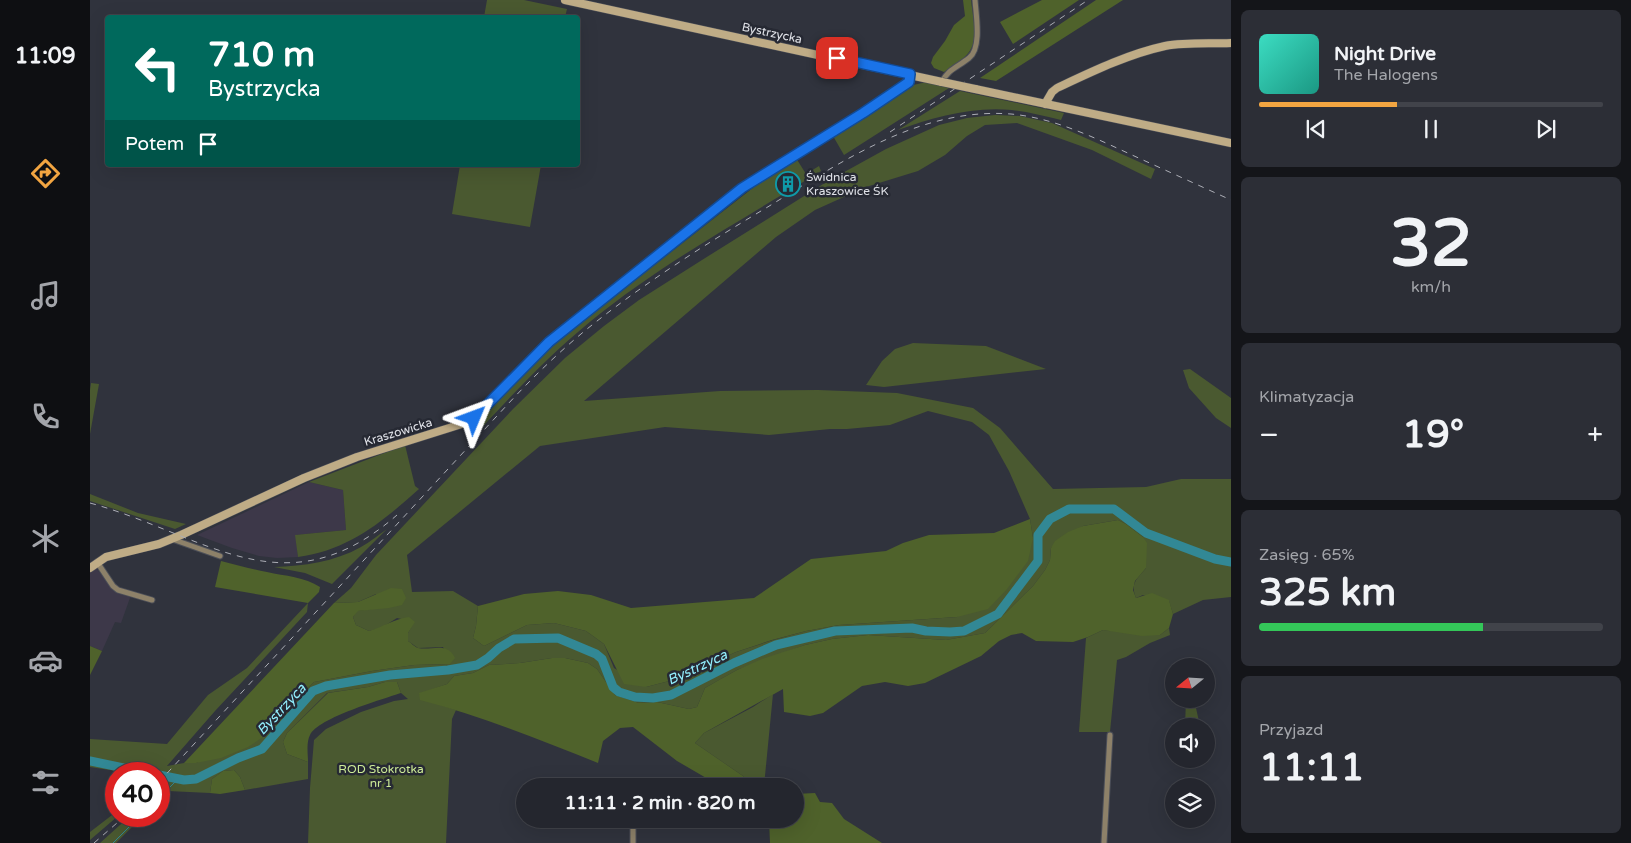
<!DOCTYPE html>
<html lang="pl">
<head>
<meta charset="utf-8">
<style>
	body { margin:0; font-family:"Varela Round",sans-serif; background:#2c2e36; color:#f1f3f6; height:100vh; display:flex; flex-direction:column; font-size:19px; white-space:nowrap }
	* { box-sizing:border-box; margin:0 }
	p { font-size:16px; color:#a3a5aa }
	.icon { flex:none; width:28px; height:28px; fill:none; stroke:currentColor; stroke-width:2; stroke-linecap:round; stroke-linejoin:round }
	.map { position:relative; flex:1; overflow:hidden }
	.drawer { display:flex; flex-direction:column; gap:10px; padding:10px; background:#141519; width:400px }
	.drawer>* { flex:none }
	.guide { position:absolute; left:15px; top:15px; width:475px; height:152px; border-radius:5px; box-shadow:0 5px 20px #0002,0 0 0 1px #41434a; background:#00695c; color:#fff; overflow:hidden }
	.needle { width:32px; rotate:252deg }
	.controls { position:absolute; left:1075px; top:658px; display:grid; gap:10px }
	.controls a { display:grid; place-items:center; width:50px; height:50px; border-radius:50%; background:#24262e; box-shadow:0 5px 20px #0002,0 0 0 1px #41434a; font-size:25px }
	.speed { position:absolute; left:15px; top:762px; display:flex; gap:10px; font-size:25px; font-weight:700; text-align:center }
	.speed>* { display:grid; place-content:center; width:65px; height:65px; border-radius:50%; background:#24262e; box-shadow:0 5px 20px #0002,0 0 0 1px #41434a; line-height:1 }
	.speed .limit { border:8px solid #d22; background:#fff; color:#111 }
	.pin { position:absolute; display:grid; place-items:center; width:42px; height:42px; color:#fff; margin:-21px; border-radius:10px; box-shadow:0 2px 8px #0006 }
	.me { position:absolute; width:55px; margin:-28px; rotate:46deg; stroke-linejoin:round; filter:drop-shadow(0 0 4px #0008) }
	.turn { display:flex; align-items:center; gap:18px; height:105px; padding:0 20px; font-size:22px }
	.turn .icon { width:65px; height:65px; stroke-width:2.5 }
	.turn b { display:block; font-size:35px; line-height:42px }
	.then { display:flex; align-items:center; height:48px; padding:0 20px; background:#0003; gap:10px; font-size:19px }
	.big { font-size:38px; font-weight:700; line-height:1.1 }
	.drawer .widget { flex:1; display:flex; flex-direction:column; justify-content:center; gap:8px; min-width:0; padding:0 18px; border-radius:8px; background:#2c2e36 }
	.drawer .dial { align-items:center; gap:0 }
	.dial b { font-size:65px; line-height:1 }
	.song { display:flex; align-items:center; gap:15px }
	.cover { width:60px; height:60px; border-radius:8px; background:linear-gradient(135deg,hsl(170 70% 55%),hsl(170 70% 35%)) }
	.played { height:5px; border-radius:2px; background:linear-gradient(90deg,#f2a541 40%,#41434a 40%) }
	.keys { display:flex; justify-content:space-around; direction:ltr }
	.heat { display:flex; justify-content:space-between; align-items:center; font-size:28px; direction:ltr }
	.charge { height:8px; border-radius:4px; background:linear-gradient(90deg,#34c759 65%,#41434a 0) }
	.trip { position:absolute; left:426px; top:778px; width:288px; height:50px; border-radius:25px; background:#24262e; box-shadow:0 5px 20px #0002,0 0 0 1px #41434a; font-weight:700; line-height:50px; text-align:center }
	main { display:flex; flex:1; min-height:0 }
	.menu { display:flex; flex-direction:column; width:90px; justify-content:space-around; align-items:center; background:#0e0f12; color:#a3a5aa }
	.menu .icon { width:35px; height:35px }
	.menu .active { color:#f2a541 }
	.menu b { font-size:22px; color:#f1f3f6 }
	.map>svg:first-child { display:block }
	.commercial { fill:#3d3849 }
	.green { fill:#4a5930; fill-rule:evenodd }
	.forest { fill:#4f622b }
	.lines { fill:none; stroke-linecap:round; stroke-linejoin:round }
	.stream { stroke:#328895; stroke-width:1 }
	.river { stroke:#328895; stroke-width:9 }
	.street-casing { stroke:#4c4f58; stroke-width:7 }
	.secondary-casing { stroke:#4c4f58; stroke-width:9 }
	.street { stroke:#8d8169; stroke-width:5 }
	.secondary { stroke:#bfac86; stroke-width:8 }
	.rail { stroke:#acaeb6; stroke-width:1; stroke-dasharray:6 6; stroke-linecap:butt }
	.secondary-bridge-casing { stroke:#4c4f58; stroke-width:9; stroke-linecap:butt }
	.secondary-bridge { stroke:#bfac86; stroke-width:8 }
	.route-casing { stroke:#114b97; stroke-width:12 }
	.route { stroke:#1a73e8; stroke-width:9 }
	.labels { text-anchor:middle; stroke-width:5; stroke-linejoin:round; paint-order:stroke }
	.street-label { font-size:12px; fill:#e0e2e8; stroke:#262933 }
	.poi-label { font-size:12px; fill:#e0e2e8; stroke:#262933; text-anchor:start }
	.park-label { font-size:12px; fill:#cdeb97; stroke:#262933 }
	.water-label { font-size:14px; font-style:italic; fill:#93effe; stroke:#262933 }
</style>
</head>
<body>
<main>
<nav class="menu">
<b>11:09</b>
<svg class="icon active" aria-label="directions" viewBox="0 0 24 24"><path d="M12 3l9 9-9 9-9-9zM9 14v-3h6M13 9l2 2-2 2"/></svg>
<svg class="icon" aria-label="music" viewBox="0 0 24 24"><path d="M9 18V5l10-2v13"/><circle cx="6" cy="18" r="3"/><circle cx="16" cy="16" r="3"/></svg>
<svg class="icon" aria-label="phone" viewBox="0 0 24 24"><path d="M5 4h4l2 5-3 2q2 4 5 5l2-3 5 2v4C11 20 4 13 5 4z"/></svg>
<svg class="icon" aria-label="climate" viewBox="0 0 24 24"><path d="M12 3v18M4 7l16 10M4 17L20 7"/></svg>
<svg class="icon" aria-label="car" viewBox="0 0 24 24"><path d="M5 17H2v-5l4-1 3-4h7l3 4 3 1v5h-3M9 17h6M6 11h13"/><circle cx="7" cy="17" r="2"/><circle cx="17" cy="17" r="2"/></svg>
<svg class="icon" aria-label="filters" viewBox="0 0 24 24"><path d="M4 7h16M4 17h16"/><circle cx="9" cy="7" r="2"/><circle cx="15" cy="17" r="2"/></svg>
</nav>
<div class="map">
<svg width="1141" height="843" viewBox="0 0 1141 843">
	<rect width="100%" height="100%" fill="#30333d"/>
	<path class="commercial" d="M 219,482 L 253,490 L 256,530 L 206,535 L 208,557 L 187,558 L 169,556 L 142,548 L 107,535 Z
		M 5,567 L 19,583 L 41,595 L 31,623 L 25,622 L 12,651 L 0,646 L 0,571 Z"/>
	<path class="green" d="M 397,0 L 434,0 L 477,9 L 475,17 L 394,17 Z
		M 837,82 L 859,88 L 754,155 L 743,136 L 823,85 Z
		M 870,91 L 974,113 L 971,120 C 955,116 938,112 922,110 C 883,106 844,117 808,130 Z
		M 905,115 L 930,116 L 962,123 L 1065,169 L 1061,179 L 1002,150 L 927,123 L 895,125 L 877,136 L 855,155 L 828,171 L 776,187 L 725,210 L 686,237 L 494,401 L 630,391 L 728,390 L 807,393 L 883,408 L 910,428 L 963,489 L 1056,487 L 1091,479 L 1141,479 L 1141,597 L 1113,600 L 1083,614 L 1079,601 L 1053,595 L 1046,598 C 1040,583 1047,579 1056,568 L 1053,537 L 1036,524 L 1028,520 L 993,526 L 961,548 L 960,560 L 955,570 L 943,586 L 895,633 L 856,640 L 778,635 L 742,639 L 715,645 L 647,670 L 615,688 L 607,707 L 599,709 L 567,702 L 549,703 L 525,695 L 507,669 L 498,663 L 475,658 L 462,658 L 430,663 L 399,665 L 383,673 L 364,676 L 357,684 L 329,694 L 351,705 L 366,710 L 362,719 L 356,843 L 218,843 L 220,788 L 224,740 L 236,729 L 271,712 L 304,701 L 318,699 L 311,693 L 307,682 L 295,682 L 278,687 L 237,693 L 197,733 L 193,742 L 197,754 L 218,762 L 218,779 L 155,790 L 150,777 L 144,770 L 133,771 L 122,779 L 120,793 L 78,791 L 69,800 L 69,788 L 72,784 L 69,782 L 69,774 L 33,774 L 33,772 L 0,767 L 0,739 L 77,744 L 118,695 L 157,668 L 218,603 L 217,612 L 125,711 L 77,766 L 94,763 L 106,763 L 173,737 L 211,694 L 224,682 L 282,671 L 324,665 L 360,664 L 353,647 L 328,648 L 318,641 L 318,633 L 324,622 L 307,618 L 291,628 L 279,631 L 266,625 L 263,617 L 267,611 L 281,609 L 286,594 L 268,602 L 244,603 L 261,588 L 286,555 L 423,409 L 475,358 L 514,326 L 549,300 L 612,260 L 738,181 L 796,149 L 849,125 L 877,118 ZM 838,411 L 882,422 L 899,435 L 919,471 L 940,519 L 943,538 L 867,617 L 749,625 L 716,631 L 683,640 L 646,652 L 583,680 L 556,687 L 524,668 L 514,644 L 496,631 L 464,623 L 437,625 L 394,646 L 383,638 L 386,626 L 388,606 L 363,591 L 322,592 L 317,555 L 450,446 L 575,427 L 679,435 L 740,429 L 757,429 L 800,425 Z
		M 706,158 L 716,174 L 729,166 L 731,171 C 654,219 572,263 501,321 C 458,356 420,397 382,438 L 373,427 L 383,425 L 389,420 L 438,369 L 475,335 L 673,180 Z
		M 370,165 L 451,165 L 440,227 L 362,214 Z
		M 823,343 L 896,346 L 956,369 L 794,387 L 776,385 L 792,361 L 805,349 Z
		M 1100,369 L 1141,398 L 1141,428 L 1126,418 L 1099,388 L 1093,370 Z
		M 1,383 L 9,384 L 0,434 L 0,390 Z
		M 315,445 L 325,486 L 329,489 C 292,522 259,550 208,557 L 205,535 L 256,530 L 253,490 L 219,482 Z
		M 0,494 L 48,513 L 96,524 L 85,529 L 0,501 Z
		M 297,529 L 242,584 L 215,573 L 184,567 C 214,566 244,562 271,547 C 280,542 288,535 297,529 Z
		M 1079,628 L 1080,635 L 1060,643 L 1036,657 L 1027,660 L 1020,732 L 989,732 L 996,638 L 1013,630 L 1070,635 Z
		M 683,694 L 674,786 L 662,786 L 653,776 L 605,743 L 614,733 L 663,707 Z
		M 1096,699 L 1104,699 L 1110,726 L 1095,726 Z
		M 26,812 L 26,816 L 28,816 L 0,840 L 0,832 Z
		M 40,816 L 53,816 L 26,843 L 10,843 Z"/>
	<path class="forest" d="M 873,0 L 881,0 C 886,40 892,49 854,72 L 844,68 L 841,63 L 843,57 L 855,41 L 864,25 L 875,16 Z
		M 952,0 L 989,0 L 923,44 L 910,22 Z
		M 1006,0 L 1033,0 L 906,81 L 890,78 Z
		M 940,519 L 943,538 L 938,561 L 917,589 L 898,609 L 867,617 L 749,625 L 716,631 L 682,640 L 646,652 L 583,680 L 556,687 L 534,684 L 514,644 L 496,631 L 464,623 L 437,625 L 394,646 L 383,638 L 386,626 L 388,606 L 434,594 L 468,591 L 501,595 L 541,608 L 664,598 L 721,559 L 796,551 L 813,543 L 839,535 L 904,533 Z
		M 1028,520 L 1036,524 L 1053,537 L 1057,543 L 1056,568 L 1045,581 L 1043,590 L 1046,598 L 1062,593 L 1079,600 L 1083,614 L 1079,628 L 1070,635 L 1052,636 L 1013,630 L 998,637 L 983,642 L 946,641 L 932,633 L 921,635 L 909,641 L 891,656 L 835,683 L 818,686 L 795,682 L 772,686 L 733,713 L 720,716 L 694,712 L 693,689 L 614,733 L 605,743 L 653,776 L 662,786 L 630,786 L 587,761 L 543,727 L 530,728 L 513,741 L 508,763 C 450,740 391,716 330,700 L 329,693 L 357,684 L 364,676 L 383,673 L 399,665 L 430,663 L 462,658 L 475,658 L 498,663 L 507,669 L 525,695 L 549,703 L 567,702 L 599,709 L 607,707 L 615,688 L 629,680 L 647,670 L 672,659 L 715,645 L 742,639 L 778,635 L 856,640 L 895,633 L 943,586 L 955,570 L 960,560 L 961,548 L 965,541 L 978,532 L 993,526 Z
		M 131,561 C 146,565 162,569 177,572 C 195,576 215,577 230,587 L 229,592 L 218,603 L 125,587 Z
		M 301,588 L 312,589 L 316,598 L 312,605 L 299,608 L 268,611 L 263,617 L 266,625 L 279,631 C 293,627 304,619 319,617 L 325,622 L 318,633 L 318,641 C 321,643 325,647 328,648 C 342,651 357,641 365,658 L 360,664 L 324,665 L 282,671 L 224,682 L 211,694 L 173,737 L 158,747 L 131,758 L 106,763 L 94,763 L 244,603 L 268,602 Z
		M 0,646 L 12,651 L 0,675 Z
		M 295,682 L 307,682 L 311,693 C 293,699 228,718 220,735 C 216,742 218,755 218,762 L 197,754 L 193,742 L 197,733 L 238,693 L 278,687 Z
		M 144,770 L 150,777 L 155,790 L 130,794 L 120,793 L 122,779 L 133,771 Z
		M 725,793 L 730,802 L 742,803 L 754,819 L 792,843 L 680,843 L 679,819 L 705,819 L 705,794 Z"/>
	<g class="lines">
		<path class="stream" d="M 69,798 L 88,779
			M 23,843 L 50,816"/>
		<path class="river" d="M 0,761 L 63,774
			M 69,775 L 94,780 L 106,779 L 148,758 L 172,749 L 223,691 L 236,686 L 300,675 L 358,670 L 387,665 L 398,658 L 409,648 L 424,639 L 468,638 L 506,654 L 512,659 L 523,687 L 529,692 L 545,697 L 563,698 L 581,695 L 644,663 L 686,645 L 745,631 L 822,628 L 836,631 L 860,632 L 874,631 L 908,614 L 948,561 L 948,535 L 960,519 L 979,509 L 1024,509 L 1056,533 L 1125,559 L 1141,562"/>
		<defs>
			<path id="street" d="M 852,82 C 858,69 868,67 879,58 C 892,48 886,15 885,0
				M 82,539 L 130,556
				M 7,562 L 23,586 L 28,590 L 62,600
				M 543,843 L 543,819
				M 1014,843 L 1020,735"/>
			<path id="secondary" d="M 475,0 L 852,82
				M 885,89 L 1141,143
				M 955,104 L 962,92 L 967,88 C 1001,72 1038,54 1075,46 C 1096,42 1119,44 1141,43
				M 0,568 L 16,557 L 69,544 L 91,535 L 214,478 L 267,457 L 375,423 L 384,418 L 459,342 L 652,188 L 773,113 L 819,82 L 821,74"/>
		</defs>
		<use href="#street" class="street-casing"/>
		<use href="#secondary" class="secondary-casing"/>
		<use href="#street" class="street"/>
		<use href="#secondary" class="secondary"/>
		<path class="rail" d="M 800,132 L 998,0
			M 0,503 C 116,535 195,613 307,515
			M 69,782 L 418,404 C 443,377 469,352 497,329 C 553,284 614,245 676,208 C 750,163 829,107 921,114 C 964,118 1003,137 1042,155 C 1075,170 1108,185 1141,200
			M 4,843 L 35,816"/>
		<defs>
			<path id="secondary-bridge" d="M 852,82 L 885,89"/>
		</defs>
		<use href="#secondary-bridge" class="secondary-bridge-casing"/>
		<use href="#secondary-bridge" class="secondary-bridge"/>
	</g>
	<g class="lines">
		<defs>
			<path id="route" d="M 384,418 L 459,342 L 652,188 L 773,113 L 819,82 L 820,74 L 747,58"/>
		</defs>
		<use href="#route" class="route-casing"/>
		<use href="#route" class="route"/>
	</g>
	<defs>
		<symbol id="building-ring" viewBox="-11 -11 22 22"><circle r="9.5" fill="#262933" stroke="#0f9aa8" stroke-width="1.5"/><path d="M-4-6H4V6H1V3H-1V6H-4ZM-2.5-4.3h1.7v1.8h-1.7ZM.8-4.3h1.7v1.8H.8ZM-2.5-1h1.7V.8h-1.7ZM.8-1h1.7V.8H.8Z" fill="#0f9aa8"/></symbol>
	</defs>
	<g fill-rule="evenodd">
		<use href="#building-ring" x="684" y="170" width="28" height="28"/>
	</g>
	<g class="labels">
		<g class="street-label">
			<text transform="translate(682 33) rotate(12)" y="4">Bystrzycka</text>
			<text transform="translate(308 432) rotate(-17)" y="4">Kraszowicka</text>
		</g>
		<g class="poi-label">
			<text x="716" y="181">Świdnica<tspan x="716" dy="14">Kraszowice ŚK</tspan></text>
		</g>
		<g class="park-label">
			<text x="291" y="773">ROD Stokrotka<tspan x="291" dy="14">nr 1</tspan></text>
		</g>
		<g class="water-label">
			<text transform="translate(607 667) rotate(-25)" y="5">Bystrzyca</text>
			<text transform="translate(191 709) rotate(-47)" y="5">Bystrzyca</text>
		</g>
	</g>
</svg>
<div class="controls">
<a><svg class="needle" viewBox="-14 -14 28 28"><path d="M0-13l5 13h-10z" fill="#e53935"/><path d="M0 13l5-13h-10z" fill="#a3a5aa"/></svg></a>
<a><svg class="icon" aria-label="sound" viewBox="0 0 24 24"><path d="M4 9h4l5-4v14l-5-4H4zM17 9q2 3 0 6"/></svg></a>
<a><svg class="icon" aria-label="layers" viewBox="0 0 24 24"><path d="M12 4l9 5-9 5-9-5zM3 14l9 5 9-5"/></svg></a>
</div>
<div class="speed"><div class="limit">40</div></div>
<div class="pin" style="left:747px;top:58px;background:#d93025"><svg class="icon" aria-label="arrive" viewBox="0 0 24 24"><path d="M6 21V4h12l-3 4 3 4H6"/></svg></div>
<svg class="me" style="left:384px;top:418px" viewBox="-20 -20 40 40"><path d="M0-17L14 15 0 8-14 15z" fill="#1a73e8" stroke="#fff" stroke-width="4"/></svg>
<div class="trip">11:11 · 2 min · 820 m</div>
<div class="guide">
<div class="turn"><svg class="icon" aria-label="left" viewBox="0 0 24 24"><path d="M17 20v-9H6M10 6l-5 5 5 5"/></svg><div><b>710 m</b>Bystrzycka</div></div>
<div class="then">Potem<svg class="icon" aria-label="arrive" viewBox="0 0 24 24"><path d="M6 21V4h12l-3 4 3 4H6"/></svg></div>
</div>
</div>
<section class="drawer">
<div class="widget">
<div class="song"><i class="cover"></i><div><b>Night Drive</b><p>The Halogens</p></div></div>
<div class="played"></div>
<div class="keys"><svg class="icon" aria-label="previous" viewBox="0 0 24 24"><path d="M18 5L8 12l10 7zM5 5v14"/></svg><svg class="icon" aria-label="pause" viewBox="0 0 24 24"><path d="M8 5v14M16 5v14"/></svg><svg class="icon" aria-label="next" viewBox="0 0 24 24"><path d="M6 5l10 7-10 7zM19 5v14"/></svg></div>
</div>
<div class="widget dial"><b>32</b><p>km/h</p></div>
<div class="widget"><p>Klimatyzacja</p>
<div class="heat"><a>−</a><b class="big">19°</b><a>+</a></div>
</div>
<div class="widget"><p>Zasięg · 65%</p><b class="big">325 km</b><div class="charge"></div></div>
<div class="widget"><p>Przyjazd</p><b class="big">11:11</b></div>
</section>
</main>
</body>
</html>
